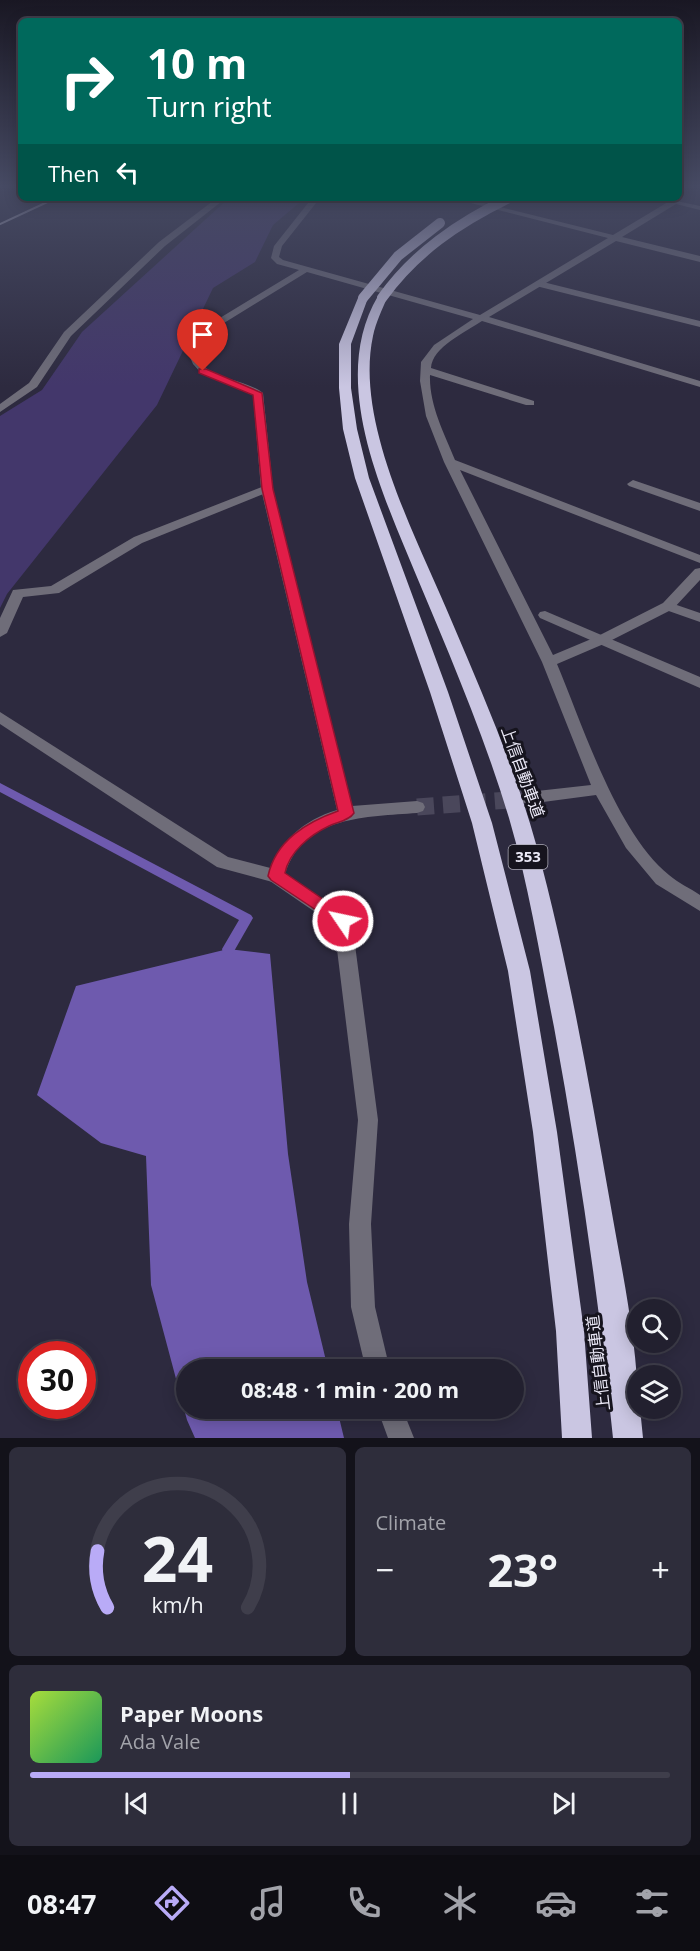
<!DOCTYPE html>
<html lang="en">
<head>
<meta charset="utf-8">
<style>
	body { margin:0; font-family:"Open Sans","Noto Sans JP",sans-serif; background:#2e2d3b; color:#f1f3f6; height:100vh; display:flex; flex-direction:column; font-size:22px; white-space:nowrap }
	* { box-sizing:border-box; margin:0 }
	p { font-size:20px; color:#a2a3aa }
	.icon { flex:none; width:33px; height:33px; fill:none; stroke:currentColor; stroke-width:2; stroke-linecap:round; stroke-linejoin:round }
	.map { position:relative; height:1438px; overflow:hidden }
	.details { display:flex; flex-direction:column; gap:9px; padding:9px; background:#13121a; flex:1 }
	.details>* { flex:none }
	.top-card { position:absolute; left:18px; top:18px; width:664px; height:183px; border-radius:9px; box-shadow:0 3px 15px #0003,0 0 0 2px #3f3e4b; background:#00695c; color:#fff; overflow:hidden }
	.buttons { position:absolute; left:627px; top:1299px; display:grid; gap:12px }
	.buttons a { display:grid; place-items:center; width:54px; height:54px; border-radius:50%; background:#22202f; box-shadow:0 3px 15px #0003,0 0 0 2px #3f3e4b; font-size:30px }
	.speed { position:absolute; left:18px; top:1341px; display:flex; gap:12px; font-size:30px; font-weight:700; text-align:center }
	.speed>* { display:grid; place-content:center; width:78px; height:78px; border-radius:50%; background:#22202f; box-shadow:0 3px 15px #0003,0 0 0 2px #3f3e4b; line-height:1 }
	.speed .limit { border:9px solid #d22; background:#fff; color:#111 }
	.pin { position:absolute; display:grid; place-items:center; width:51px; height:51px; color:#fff; margin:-62px -26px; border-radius:50% 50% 50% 0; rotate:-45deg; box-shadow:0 0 6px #0007 }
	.pin .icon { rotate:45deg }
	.me { position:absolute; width:66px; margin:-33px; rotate:304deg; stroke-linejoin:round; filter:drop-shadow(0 0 4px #0008) }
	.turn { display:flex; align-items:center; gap:21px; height:126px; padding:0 30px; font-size:27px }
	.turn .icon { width:78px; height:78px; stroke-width:2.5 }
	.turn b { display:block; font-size:42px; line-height:51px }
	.then { display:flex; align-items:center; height:57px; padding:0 30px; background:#0003; gap:12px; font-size:22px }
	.big { font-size:45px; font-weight:700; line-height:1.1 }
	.details .card { flex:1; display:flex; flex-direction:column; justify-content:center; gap:9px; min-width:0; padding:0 21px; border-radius:9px; background:#2e2d3b }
	.details .dial { align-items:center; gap:0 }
	.dial svg { height:156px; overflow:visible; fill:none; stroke:#3f3e4b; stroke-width:7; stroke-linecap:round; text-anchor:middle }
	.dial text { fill:#f1f3f6; stroke:none }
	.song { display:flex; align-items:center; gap:18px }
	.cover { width:72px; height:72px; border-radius:9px; background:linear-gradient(135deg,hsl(80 70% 55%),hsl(150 70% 35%)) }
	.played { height:6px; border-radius:3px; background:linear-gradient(90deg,#b9abf7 50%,#3f3e4b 50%) }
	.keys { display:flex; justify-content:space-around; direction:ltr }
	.heat { display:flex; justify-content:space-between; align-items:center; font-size:33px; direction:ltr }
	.details .tiles { flex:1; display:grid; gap:9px; grid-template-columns:1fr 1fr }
	.card:last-child { grid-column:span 2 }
	.trip { position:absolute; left:176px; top:1359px; width:348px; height:60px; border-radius:30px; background:#22202f; box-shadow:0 3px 15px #0003,0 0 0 2px #3f3e4b; font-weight:700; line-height:60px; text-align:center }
	.tab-bar { display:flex; height:96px; justify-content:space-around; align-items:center; background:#0e0d13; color:#a2a3aa }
	.tab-bar .icon { width:42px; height:42px }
	.tab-bar .selected { color:#b9abf7 }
	.tab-bar b { font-size:27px; color:#f1f3f6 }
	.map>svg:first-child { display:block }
	.green { fill:#43376b }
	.water { fill:#6e5aae }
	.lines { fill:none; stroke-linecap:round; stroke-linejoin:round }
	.stream { fill:#6e5aae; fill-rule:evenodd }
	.street-tunnel { stroke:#4a475b; stroke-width:17; stroke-dasharray:17 9; stroke-linecap:butt }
	.lane { fill:#6f6d79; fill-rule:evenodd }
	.street { fill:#6f6d79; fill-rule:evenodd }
	.highway { fill:#cac6e2; fill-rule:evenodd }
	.rail { stroke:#cac8d8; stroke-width:2 }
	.highway-bridge { stroke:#cac6e2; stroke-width:10 }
	.route { fill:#e11d48; stroke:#92132f; stroke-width:1.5 }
	.labels { text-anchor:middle; stroke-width:6; stroke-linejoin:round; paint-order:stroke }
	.shield { fill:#16141e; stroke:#acaab7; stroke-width:1.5 }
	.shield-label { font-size:15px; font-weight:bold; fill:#eceaf8 }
	.street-label { font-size:16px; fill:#eceaf8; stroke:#16141e }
</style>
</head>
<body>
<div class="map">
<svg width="700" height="1438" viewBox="0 0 700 1438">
	<rect width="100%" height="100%" fill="#2d2a3f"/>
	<path class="green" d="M 229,198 L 305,198 L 273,225 L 255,262 L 213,288 L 157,405 L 7,594 L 0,608 L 0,416 L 42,390 L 82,332 Z"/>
	<path class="water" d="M 228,949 L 270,954 L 288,1154 L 307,1282 L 328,1369 L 186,1370 L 186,1408 L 337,1409 L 344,1438 L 195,1438 L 187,1420 L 151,1285 L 146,1156 L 101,1143 L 37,1095 L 76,986 Z"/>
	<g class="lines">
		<path class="stream" d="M 0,783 L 251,915 L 253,918 L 233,953 L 228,954 L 223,953 L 222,949 L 239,920 L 0,792 Z"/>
		<path class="street-tunnel" d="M 417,807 L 522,799"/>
		<path class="lane" d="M 539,281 L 700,321 L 700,327 L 536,286 L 536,282 Z
			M 633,480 L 700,503 L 700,511 L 629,486 L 627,484 Z
			M 267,485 L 273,489 L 271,491 L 142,543 L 59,593 L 23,597 L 7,633 L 0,637 L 0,618 L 13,590 L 51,586 L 134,537 Z
			M 668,602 L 700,613 L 700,622 L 663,609 L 661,606 Z
			M 545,611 L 700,677 L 700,688 L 540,618 L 538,615 L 540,612 Z
			M 0,712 L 228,857 L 282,871 L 285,876 L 282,881 L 276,883 L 217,867 L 0,724 Z"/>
		<path class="street" d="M 217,198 L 226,198 L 165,246 L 71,336 L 37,387 L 0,412 L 0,404 L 29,383 L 64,332 L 159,242 Z
			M 312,198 L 320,198 L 282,246 L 279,257 L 283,260 L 480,315 L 608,238 L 451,198 L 464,198 L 613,235 L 668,202 L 662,201 L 662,198 L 700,206 L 700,210 L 676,204 L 622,237 L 700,256 L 700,262 L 616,241 L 489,317 L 700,381 L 700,387 L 482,321 C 466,332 432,347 431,368 L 534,401 L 534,405 L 526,405 L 430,375 C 429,405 444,433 455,460 L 700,555 L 700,563 L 460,470 L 553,655 L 596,637 L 663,603 L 695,569 L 700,568 L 700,580 L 673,609 L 606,643 L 557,664 C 583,726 617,833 669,875 C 678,883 690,888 700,895 L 700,911 L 656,884 L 626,848 L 596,795 L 528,804 L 522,802 L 520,798 L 522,794 L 528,792 L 591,785 L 542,662 L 444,462 L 426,416 L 420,381 L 421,362 L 434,345 L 473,319 L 307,272 L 211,331 C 174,380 240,374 263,393 L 273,489 L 352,806 L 417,801 L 423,803 L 425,807 L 423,811 L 417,813 C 367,817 304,815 285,874 L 349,917 L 352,922 L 378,1120 L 371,1224 L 375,1307 L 390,1370 L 366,1370 L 351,1307 L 349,1224 L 358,1120 L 334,925 L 270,881 L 267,876 C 279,842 303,820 337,810 L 261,489 L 253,395 L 202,374 L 193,364 L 189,355 L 192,343 L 205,327 L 299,270 L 277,264 L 271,258 L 274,246 Z
			M 377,1408 L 402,1408 L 414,1438 L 388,1438 Z"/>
		<path class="highway" d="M 363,295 L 368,298 L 351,344 L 351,388 L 357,429 L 369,478 L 448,692 L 492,823 L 530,971 L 557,1132 L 584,1331 L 592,1438 L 562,1438 L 556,1331 L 533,1132 L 508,971 L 472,823 L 430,692 L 355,478 L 343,429 L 339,388 L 339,344 L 358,298 Z
			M 382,295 L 387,298 C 382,310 376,322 373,336 C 354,424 419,542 452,622 C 483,695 515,768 536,844 C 568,961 589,1083 610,1202 C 621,1266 638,1344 638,1408 L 640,1408 L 643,1438 L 613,1438 C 599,1300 579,1163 554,1027 C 540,957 529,886 509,818 C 481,725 441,635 404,546 C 373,471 333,372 378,296 Z"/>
		<path class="rail" d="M 0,224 L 56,198"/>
		<path class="highway-bridge" d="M 363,298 L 398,256 L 440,223
			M 382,298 C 415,252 458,223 509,198"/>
	</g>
	<linearGradient id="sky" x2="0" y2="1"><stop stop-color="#191723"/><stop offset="0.48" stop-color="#464a63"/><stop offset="1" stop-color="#464a63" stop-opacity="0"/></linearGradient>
	<rect width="700" height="387" fill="url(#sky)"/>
	<path class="route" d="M 199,369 L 206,369 L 262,393 L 273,489 L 354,813 C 349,821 337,822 329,826 C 310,835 289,852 285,873 L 349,917 L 351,921 L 349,926 L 343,928 L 271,880 L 268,876 C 276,840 307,822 338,811 L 262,489 L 253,395 L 199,373 Z"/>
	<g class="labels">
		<rect class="shield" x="508.5" y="845" width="39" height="24" rx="4.5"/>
		<g class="shield-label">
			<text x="528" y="862">353</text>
		</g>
		<g class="street-label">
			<text transform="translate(523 772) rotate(70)" y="6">上信自動車道</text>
			<text transform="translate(598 1363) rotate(-97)" y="6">上信自動車道</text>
		</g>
	</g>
</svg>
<div class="buttons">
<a><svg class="icon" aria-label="search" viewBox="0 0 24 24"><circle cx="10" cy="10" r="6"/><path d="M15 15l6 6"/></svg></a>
<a><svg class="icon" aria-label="layers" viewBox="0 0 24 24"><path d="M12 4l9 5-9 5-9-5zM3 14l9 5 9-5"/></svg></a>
</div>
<div class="speed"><div class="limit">30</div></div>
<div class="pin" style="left:203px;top:371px;background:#d93025"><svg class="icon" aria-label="arrive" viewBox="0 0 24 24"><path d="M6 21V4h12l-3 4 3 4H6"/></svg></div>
<svg class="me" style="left:343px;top:921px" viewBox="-20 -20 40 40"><circle r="17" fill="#e11d48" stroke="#fff" stroke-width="3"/><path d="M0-11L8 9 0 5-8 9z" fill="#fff"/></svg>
<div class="trip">08:48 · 1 min · 200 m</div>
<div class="top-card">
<div class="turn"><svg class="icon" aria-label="right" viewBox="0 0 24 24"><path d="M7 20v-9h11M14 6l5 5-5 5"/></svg><div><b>10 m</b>Turn right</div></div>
<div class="then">Then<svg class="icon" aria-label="left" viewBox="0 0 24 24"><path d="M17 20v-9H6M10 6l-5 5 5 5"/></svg></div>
</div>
</div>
<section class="details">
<div class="tiles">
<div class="card dial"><svg viewBox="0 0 100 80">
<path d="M14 69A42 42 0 1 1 86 69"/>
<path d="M14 69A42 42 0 0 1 9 40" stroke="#b9abf7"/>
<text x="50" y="56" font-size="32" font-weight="700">24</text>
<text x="50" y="72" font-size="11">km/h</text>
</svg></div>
<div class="card"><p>Climate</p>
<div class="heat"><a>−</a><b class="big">23°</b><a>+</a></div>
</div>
<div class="card">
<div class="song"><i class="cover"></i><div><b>Paper Moons</b><p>Ada Vale</p></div></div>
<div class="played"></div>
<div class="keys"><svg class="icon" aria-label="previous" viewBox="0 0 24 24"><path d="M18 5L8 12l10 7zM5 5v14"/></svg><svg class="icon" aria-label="pause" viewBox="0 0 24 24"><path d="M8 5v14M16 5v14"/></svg><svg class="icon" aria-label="next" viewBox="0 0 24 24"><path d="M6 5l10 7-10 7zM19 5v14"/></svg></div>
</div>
</div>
</section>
<nav class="tab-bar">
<b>08:47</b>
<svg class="icon selected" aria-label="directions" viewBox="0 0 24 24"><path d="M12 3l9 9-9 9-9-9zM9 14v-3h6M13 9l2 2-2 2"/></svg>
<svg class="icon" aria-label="music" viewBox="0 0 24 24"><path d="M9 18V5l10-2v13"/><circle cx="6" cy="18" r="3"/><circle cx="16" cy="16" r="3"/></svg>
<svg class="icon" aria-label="phone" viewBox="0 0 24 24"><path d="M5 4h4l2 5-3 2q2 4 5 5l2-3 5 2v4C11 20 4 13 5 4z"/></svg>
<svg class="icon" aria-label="climate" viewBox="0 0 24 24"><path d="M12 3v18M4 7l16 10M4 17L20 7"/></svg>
<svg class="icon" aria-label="car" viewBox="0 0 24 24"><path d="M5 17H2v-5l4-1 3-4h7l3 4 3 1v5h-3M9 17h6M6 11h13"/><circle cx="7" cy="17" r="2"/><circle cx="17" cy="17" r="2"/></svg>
<svg class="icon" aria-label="filters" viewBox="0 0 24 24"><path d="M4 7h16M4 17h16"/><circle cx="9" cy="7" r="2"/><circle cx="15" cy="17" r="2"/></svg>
</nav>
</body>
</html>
